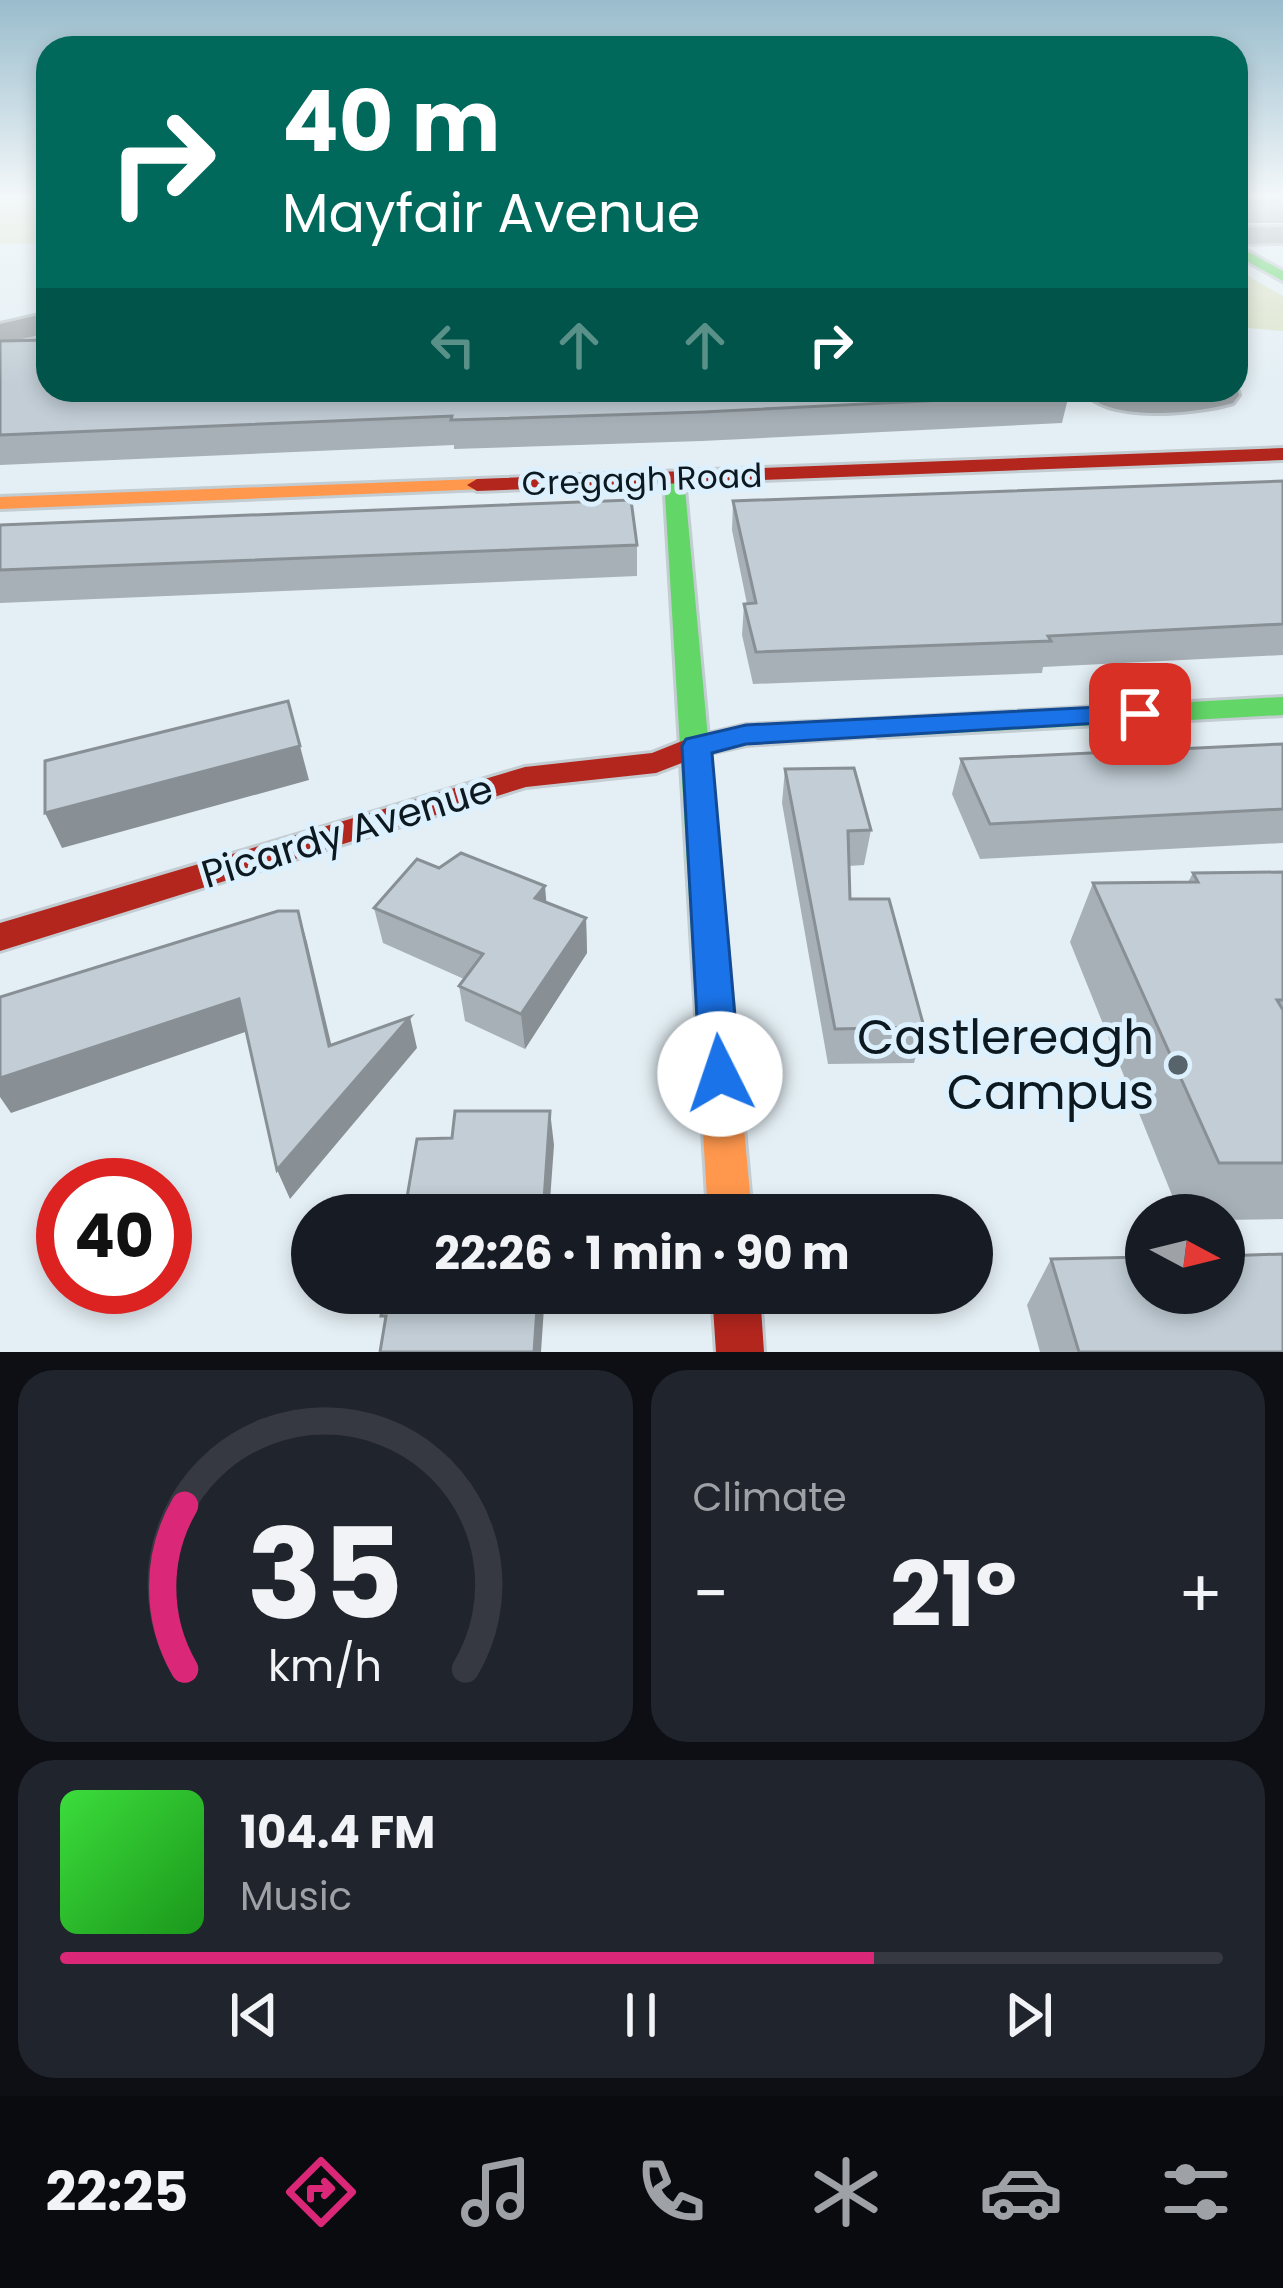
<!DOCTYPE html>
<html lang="en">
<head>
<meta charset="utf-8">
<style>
	body { margin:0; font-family:Poppins,sans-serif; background:#20242c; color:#f1f3f6; height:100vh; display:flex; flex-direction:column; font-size:45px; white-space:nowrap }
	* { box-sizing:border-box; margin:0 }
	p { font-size:39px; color:#9ea1a6 }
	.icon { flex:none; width:66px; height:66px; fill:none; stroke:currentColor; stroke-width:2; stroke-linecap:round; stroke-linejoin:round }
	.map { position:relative; height:1352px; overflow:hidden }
	.sheet { display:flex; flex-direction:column; gap:18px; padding:18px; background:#0d0f14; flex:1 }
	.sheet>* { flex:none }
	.banner { position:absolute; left:36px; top:36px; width:1212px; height:366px; border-radius:36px; box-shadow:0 6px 18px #0003; background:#00695c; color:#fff; overflow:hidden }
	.needle { width:78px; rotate:97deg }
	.controls { position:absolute; left:1125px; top:1194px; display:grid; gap:24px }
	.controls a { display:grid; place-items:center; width:120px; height:120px; border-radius:50%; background:#171b24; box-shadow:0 6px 18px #0003; font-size:60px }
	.speed { position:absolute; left:36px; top:1158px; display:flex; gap:24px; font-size:60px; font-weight:700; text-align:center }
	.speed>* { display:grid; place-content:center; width:156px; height:156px; border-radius:50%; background:#171b24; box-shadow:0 6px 18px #0003; line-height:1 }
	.speed .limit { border:18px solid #d22; background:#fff; color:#111 }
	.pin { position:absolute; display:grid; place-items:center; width:102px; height:102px; color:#fff; margin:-51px; border-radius:24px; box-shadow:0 6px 18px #0006 }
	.me { position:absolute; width:132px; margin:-66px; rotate:356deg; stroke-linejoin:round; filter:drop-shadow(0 0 9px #0008) }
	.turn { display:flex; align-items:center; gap:42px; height:252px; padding:0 48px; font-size:54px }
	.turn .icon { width:156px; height:156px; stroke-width:2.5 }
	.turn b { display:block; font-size:84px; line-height:102px }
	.lanes { display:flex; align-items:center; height:114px; padding:0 48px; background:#0003; justify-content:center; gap:60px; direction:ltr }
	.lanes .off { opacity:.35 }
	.big { font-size:90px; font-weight:700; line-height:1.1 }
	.sheet .widget { flex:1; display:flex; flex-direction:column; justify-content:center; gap:18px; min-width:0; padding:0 42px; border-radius:36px; background:#20242c }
	.sheet .dial { align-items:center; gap:0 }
	.dial svg { height:312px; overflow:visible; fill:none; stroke:#363941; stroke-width:7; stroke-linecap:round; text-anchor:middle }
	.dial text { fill:#f1f3f6; stroke:none }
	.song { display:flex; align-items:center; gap:36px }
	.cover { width:144px; height:144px; border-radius:18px; background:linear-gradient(135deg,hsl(120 70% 55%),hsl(120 70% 35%)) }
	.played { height:12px; border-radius:6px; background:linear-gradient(90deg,#db2777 70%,#363941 70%) }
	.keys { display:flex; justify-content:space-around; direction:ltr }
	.heat { display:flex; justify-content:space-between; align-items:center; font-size:66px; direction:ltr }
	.sheet .tiles { flex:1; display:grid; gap:18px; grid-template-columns:1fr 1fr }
	.widget:last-child { grid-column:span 2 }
	.trip { position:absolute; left:291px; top:1194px; width:702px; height:120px; border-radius:60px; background:#171b24; box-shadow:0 6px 18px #0003; font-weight:700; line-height:120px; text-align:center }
	.tab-bar { display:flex; height:192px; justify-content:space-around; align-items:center; background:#090b0e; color:#9ea1a6 }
	.tab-bar .icon { width:84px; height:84px }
	.tab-bar .on { color:#db2777 }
	.tab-bar b { font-size:54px; color:#f1f3f6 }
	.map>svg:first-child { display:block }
	.green { fill:#dce3c8 }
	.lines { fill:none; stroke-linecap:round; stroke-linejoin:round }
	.street-casing { stroke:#c3ccd1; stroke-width:6 }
	.fast-casing { stroke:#c3ccd1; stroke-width:6 }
	.slow-casing { stroke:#c3ccd1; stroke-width:6 }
	.jam-casing { stroke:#c3ccd1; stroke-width:6 }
	.street { fill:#a5abaf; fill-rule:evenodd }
	.fast { fill:#63d668; fill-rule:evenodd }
	.slow { fill:#ff974d; fill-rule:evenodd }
	.jam { fill:#b3261e; fill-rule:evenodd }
	.wall { fill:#a7b0b7 }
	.shaded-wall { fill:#889095 }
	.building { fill:#c2cdd5; stroke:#889095; stroke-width:3 }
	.route { fill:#1a73e8; stroke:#114b97; stroke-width:3 }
	.poi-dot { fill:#58646b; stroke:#dcf0fd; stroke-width:4.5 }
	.labels { text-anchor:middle; stroke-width:10; stroke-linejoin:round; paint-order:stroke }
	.far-street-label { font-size:33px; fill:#0d1921; stroke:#dcf0fd }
	.street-label { font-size:39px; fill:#0d1921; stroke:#dcf0fd }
	.near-poi-label { font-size:48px; fill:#0d1921; stroke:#dcf0fd; text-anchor:end }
</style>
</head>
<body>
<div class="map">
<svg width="1283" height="1352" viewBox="0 0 1283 1352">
	<rect width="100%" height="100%" fill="#e4eff5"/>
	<path class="green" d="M 0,196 L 48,196 L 48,243 L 0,244 Z
		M 1236,269 L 1283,296 L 1283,331 L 1236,327 Z"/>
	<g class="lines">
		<defs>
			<path id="street" d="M 1283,227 L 1283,243 L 1236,244 L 1236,228 Z
				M 48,313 L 48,333 L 0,344 L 0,324 Z
				M 1236,386 L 1239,395 L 1233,403 C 1199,413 1107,424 1083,390 L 1236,390 Z"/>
			<path id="fast" d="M 1236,245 L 1283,271 L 1283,281 L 1236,255 Z
				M 674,472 L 684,478 L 729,965 L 724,976 L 711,980 L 698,976 L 693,965 L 664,478 Z
				M 1283,697 L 1283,715 L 878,737 L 864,728 L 878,719 Z"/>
			<path id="slow" d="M 477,479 L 484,481 L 484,489 L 0,509 L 0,497 Z
				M 711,950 L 724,954 L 729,965 L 752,1215 L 708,1215 L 693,965 L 698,954 Z"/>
			<path id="jam" d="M 1283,448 L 1283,460 L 477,491 L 467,485 L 477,479 Z
				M 878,719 L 892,728 L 888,735 L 746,745 L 705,754 L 656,773 L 526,787 L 0,951 L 0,923 L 525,767 L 652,753 L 687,739 L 746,725 Z
				M 712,1293 L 760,1293 L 764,1352 L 716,1352 Z"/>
		</defs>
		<use href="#street" class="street-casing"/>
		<use href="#fast" class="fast-casing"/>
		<use href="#slow" class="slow-casing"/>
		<use href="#jam" class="jam-casing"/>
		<use href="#street" class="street"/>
		<use href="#fast" class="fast"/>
		<use href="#slow" class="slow"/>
		<use href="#jam" class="jam"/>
	</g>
	<path class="wall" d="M 1236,196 L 1283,196 L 1283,223 L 1244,223 L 1236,219 Z
		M 0,341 L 1069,394 L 1062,423 L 702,441 L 454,449 L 454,445 L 0,465 Z
		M 1283,481 L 1283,655 L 1043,667 L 1042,673 L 753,684 L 742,635 L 744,604 L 747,604 L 732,530 L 733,501 Z
		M 0,525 L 637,545 L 637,576 L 0,603 Z
		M 1283,744 L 1283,843 L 980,859 L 952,794 L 961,759 Z
		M 785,769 L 871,830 L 864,865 L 849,866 L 850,899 L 924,1027 L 914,1063 L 828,1064 L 782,803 Z
		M 439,868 L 546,902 L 586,918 L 587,953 L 525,1049 L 465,1021 L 459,986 L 464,979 L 383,943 L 374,908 Z
		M 1283,872 L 1283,1219 L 1224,1220 L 1224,1215 L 1180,1215 L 1070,942 L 1093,883 L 1188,882 L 1193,873 Z
		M 1051,1259 L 1283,1352 L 1040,1352 L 1027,1305 Z"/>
	<path class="shaded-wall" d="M 300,746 L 309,780 L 62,848 L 45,813 Z
		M 545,886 L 548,921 L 535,898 Z
		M 298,911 L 307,942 L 339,1077 L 329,1046 Z
		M 586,918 L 587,953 L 525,1049 L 521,1014 Z
		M 239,999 L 251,1030 L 11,1113 L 0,1097 L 0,1078 Z
		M 410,1017 L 417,1048 L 290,1199 L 277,1170 Z
		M 550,1111 L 554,1145 L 549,1215 L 543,1215 Z
		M 538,1293 L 545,1293 L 541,1352 L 534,1352 Z"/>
	<path class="building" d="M 1243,196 L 1283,196 L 1283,200 L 1252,200 Z
		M 48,340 L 48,390 L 1065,390 L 1069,394 L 703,412 L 451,420 L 452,416 L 0,435 L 0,341 Z
		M 1283,481 L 1283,624 L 1048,636 L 1051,641 L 756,652 L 744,604 L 756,603 L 733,501 Z
		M 631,500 L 637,545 L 0,570 L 0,525 Z
		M 288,701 L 300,746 L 45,813 L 45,761 Z
		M 1283,744 L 1283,809 L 990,824 L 961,759 Z
		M 854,768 L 871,830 L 848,831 L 850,899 L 889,899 L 924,1027 L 835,1029 L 785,769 Z
		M 461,853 L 545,886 L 535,898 L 586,918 L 521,1014 L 459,986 L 483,954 L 374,908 L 417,859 L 439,868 Z
		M 1283,872 L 1283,1000 L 1277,1000 L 1283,1010 L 1283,1163 L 1219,1163 L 1093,883 L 1198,882 L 1193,873 Z
		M 278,911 L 298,911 L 329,1046 L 410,1017 L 277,1170 L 239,999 L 0,1078 L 0,997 Z
		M 455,1111 L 550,1111 L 543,1215 L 404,1215 L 417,1139 L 452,1138 Z
		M 1283,1254 L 1283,1352 L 1079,1352 L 1051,1259 L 1146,1257 L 1146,1293 L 1224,1293 L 1224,1256 Z
		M 385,1293 L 538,1293 L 534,1352 L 380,1352 L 386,1316 L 381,1316 Z"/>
	<linearGradient id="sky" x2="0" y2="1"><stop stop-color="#99bccc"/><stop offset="0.51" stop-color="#f3f8fa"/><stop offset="1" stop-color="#f3f8fa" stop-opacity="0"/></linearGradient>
	<rect width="1283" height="385" fill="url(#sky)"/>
	<path class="route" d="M 1140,705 L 1154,714 L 1150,720 L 746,744 L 712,753 L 740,1074 L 734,1087 L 720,1093 L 706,1087 L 700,1074 L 682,746 L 686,739 L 746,725 Z"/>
	<circle class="poi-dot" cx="1178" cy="1065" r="12"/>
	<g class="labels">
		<g class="far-street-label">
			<text transform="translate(642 479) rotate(-2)" y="12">Cregagh Road</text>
		</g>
		<g class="street-label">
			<text transform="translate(347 831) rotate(-17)" y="14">Picardy Avenue</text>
		</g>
		<g class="near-poi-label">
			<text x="1154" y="1054">Castlereagh<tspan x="1154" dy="55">Campus</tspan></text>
		</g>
	</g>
</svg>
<div class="controls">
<a><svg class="needle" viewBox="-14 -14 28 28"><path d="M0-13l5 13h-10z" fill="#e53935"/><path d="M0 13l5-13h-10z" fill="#9ea1a6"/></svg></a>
</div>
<div class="speed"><div class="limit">40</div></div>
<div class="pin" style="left:1140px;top:714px;background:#d93025"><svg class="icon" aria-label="arrive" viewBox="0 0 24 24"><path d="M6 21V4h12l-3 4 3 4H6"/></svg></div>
<svg class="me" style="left:720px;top:1074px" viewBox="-20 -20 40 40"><circle r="19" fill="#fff"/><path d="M0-13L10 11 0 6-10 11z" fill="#1a73e8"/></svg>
<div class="trip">22:26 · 1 min · 90 m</div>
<div class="banner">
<div class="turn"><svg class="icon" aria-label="right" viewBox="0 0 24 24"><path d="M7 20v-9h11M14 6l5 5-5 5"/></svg><div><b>40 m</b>Mayfair Avenue</div></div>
<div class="lanes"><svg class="icon off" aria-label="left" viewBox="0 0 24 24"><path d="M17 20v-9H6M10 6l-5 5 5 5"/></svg><svg class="icon off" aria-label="ahead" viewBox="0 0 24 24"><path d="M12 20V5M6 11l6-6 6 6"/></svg><svg class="icon off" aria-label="ahead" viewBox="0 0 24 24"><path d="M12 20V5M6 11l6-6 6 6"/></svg><svg class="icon" aria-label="right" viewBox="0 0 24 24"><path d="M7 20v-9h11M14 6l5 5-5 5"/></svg></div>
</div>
</div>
<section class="sheet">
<div class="tiles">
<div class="widget dial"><svg viewBox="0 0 100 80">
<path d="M14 69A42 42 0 1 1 86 69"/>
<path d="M14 69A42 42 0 0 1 14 27" stroke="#db2777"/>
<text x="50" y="56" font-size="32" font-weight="700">35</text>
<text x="50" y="72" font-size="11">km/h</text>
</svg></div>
<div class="widget"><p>Climate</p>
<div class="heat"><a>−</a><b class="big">21°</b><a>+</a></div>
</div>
<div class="widget">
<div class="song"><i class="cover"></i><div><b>104.4 FM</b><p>Music</p></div></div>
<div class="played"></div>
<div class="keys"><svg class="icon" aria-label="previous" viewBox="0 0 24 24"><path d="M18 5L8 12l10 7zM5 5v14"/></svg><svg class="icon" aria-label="pause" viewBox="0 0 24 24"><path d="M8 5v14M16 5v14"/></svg><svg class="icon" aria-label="next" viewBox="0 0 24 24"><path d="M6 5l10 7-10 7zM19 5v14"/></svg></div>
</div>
</div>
</section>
<nav class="tab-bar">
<b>22:25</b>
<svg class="icon on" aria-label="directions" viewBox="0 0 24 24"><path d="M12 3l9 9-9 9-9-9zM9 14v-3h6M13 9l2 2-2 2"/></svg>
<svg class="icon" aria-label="music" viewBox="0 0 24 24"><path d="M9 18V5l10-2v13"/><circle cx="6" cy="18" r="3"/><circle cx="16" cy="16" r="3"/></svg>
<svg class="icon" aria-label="phone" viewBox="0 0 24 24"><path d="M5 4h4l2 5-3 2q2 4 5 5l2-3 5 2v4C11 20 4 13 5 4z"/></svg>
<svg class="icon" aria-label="climate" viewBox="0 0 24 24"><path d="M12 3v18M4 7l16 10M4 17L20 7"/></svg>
<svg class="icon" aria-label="car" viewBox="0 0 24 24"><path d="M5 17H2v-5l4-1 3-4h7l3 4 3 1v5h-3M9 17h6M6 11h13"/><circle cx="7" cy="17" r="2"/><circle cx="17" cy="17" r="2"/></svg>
<svg class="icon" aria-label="filters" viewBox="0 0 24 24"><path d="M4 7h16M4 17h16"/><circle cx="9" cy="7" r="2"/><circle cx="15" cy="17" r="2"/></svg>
</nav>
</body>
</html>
